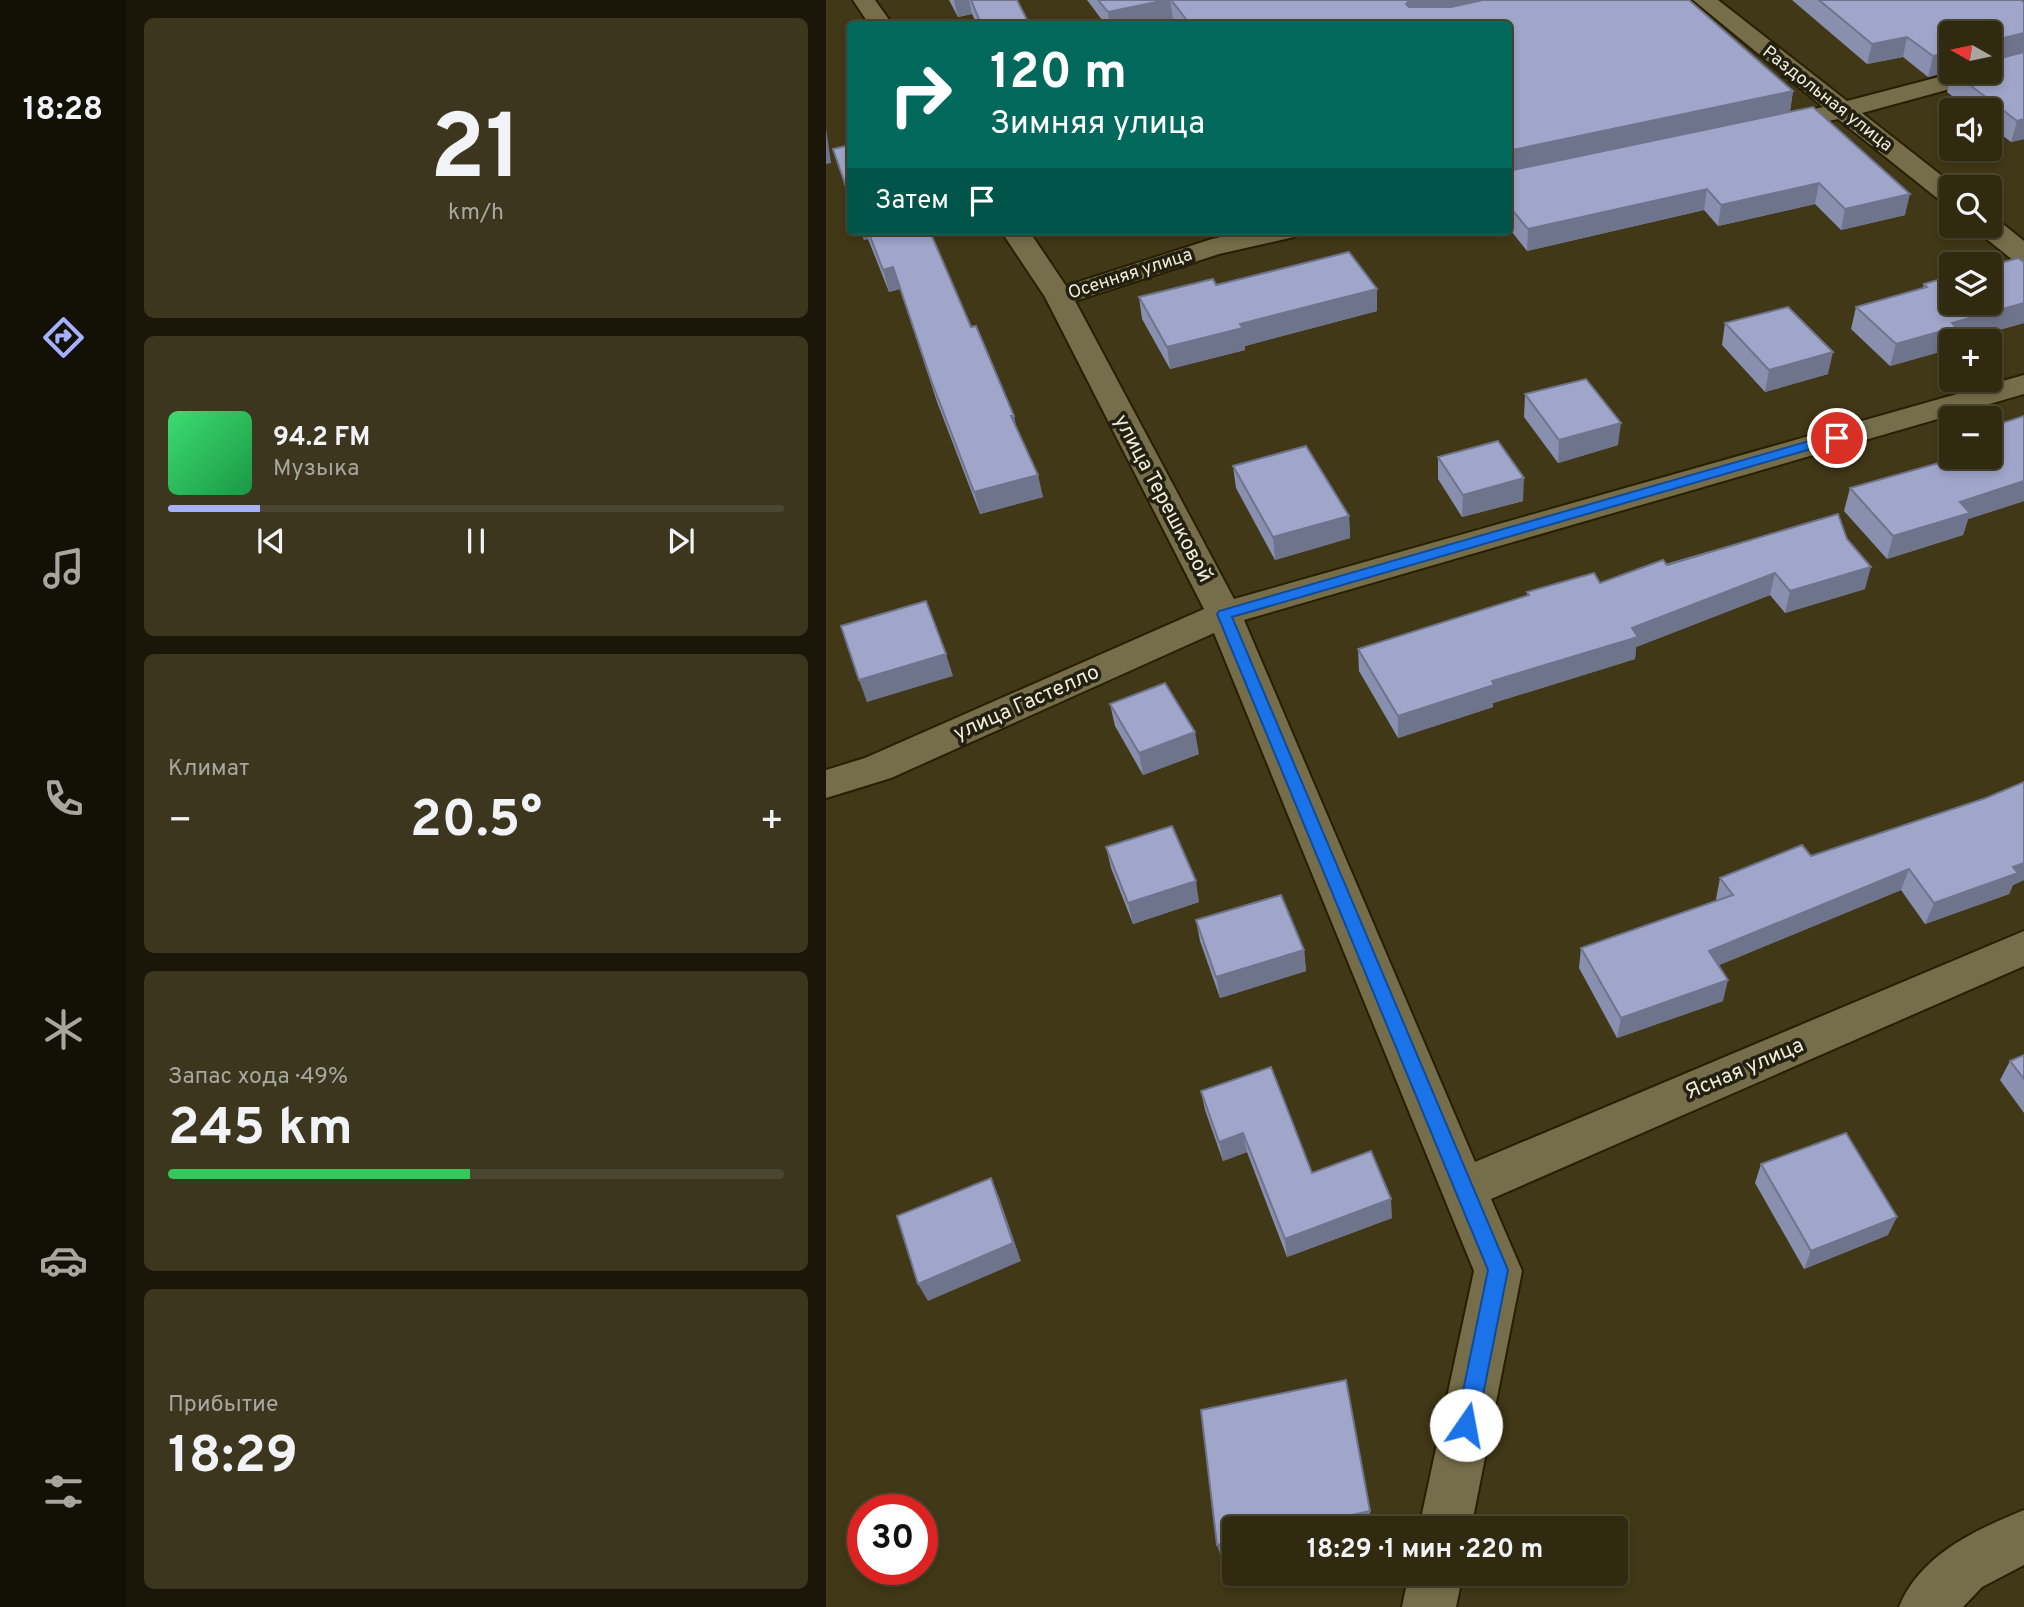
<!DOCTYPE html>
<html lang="ru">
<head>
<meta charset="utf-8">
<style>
	body { margin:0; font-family:Overpass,sans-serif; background:#3c361e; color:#f1f3f6; height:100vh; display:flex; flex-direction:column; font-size:26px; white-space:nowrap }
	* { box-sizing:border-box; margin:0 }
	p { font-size:23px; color:#a8a79f }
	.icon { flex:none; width:38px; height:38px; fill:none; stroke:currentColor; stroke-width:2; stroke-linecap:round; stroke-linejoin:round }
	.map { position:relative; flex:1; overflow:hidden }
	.side { display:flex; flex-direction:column; gap:18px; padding:18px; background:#1a1709; width:700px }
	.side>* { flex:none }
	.top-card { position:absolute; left:21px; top:21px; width:665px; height:214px; border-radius:7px; box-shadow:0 4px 10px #0003,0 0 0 2px #4b4630; background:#00695c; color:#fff; overflow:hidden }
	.needle { width:46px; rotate:279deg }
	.controls { position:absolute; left:1113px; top:21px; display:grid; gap:14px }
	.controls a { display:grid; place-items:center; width:63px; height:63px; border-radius:7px; background:#302a10; box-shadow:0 4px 10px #0003,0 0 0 2px #4b4630; font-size:35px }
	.speed { position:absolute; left:21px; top:1494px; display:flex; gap:14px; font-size:35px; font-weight:700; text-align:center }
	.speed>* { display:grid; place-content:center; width:91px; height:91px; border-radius:50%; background:#302a10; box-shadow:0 4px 10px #0003,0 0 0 2px #4b4630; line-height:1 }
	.speed .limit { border:10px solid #d22; background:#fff; color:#111 }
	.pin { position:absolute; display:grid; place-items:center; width:60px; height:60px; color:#fff; margin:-30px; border:4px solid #fff; border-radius:50%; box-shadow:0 2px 7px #0007 }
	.me { position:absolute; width:77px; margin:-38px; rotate:12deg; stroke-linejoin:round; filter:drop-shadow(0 0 5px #0008) }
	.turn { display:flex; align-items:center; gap:24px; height:147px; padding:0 28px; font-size:32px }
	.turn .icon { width:91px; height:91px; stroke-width:2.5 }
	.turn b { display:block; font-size:49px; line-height:60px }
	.then { display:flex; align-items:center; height:66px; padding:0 28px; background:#0003; gap:14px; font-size:26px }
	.big { font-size:52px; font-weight:700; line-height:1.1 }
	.side .widget { flex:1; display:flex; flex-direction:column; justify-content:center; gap:10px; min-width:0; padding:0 24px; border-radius:10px; background:#3c361e }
	.side .dial { align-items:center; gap:0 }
	.dial b { font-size:91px; line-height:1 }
	.song { display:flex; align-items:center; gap:21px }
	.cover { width:84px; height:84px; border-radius:10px; background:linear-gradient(135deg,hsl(140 70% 55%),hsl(140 70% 35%)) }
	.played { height:7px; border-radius:4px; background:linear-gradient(90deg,#a5b1fc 15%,#4b4630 15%) }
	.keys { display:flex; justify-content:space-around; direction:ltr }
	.heat { display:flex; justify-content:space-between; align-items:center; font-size:38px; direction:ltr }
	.charge { height:10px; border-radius:5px; background:linear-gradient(90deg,#34c759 49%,#4b4630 0) }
	.trip { position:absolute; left:396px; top:1516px; width:406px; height:70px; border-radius:7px; background:#302a10; box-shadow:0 4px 10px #0003,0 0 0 2px #4b4630; font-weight:700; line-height:70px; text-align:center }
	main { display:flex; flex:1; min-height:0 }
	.tabs { display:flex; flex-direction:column; width:126px; justify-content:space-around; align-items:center; background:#131106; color:#a8a79f }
	.tabs .icon { width:49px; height:49px }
	.tabs .on { color:#a5b1fc }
	.tabs b { font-size:32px; color:#f1f3f6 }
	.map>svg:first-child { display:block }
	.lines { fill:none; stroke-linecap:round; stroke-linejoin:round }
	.street-casing { stroke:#271f00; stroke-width:4 }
	.street { fill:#766e4a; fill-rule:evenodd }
	.wall { fill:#898fae }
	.shaded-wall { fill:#6f748d }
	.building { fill:#9fa6ca; stroke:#6f748d; stroke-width:2 }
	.route { fill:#1a73e8; stroke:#114b97; stroke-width:2 }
	.labels { text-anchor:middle; stroke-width:7; stroke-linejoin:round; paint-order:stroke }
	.far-street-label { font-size:18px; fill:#f0ecd9; stroke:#232011 }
	.street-label { font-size:21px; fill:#f0ecd9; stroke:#232011 }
</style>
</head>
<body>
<main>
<nav class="tabs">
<b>18:28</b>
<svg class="icon on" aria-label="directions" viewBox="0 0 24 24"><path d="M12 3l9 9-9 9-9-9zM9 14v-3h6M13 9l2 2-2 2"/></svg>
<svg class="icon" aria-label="music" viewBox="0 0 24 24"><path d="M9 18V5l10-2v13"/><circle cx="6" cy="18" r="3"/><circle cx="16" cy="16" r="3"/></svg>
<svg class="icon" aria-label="phone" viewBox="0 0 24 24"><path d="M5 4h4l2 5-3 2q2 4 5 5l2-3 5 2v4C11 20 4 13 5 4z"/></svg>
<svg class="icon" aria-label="climate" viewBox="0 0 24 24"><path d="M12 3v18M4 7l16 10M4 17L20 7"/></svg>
<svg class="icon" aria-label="car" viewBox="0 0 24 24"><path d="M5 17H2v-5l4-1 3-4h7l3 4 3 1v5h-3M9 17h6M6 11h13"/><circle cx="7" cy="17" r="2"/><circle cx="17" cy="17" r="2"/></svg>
<svg class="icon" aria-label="filters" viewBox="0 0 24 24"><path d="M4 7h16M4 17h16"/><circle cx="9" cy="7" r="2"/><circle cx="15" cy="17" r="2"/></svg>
</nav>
<section class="side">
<div class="widget dial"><b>21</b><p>km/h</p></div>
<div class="widget">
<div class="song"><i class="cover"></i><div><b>94.2 FM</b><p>Музыка</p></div></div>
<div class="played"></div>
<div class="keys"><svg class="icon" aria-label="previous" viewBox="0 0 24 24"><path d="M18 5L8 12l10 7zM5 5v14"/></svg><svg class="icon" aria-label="pause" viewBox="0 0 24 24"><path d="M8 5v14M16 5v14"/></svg><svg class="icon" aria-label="next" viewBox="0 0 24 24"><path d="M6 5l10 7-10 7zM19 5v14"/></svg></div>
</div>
<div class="widget"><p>Климат</p>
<div class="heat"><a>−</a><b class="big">20.5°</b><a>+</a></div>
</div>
<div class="widget"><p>Запас хода · 49%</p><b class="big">245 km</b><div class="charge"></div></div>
<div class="widget"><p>Прибытие</p><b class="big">18:29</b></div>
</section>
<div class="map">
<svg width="1198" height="1607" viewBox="0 0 1198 1607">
	<rect width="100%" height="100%" fill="#403816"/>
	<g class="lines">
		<defs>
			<path id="street" d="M 27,0 L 49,0 L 66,24 L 43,24 Z
				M 867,0 L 892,0 L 1021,101 L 1132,72 L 1164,72 L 1164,66 L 1168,67 L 1171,72 L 1168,77 L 1036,113 L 1130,187 L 1125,187 L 1125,204 L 1116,202 L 1012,119 L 945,134 L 936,131 L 932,126 L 936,121 L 997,107 Z
				M 1164,218 L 1172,220 L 1198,241 L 1198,263 L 1188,261 L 1152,232 L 1149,226 L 1164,226 Z
				M 175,231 L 203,231 L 240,286 L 386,239 L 421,231 L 472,231 L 468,237 L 393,254 L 249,301 L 408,599 L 1198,375 L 1198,394 L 418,620 L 649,1162 L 1198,931 L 1198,966 L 665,1199 L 696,1271 L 645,1528 L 593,1528 L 648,1271 L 388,633 L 65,778 L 0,798 L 0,770 L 39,758 L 378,609 L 219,297 Z
				M 1198,1510 L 1198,1565 L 1156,1587 L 1137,1607 L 1073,1607 C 1094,1555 1149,1530 1198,1510 Z
				M 583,1573 L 637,1573 L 630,1607 L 576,1607 Z"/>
		</defs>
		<use href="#street" class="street-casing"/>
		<use href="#street" class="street"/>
	</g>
	<path class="wall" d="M 123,0 L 191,0 L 203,24 L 151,24 L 146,14 L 132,17 Z
		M 261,0 L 863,0 L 967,91 L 964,111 L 757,155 L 987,107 L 1079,215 L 1015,230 L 989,204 L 892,226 L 878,210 L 701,251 L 682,227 L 682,24 L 351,24 L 347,19 L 320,24 L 279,24 Z
		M 966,0 L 1195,0 L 1198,2 L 1198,139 L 1185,142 L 1164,126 L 1164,110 L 1144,110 L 1121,92 L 1126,72 L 1181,56 L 1164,60 L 1164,33 L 1125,33 L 1125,71 L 1102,77 L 1077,57 L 1041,64 Z
		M 24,145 L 24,202 L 7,149 Z
		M 35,231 L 98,231 L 145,327 L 192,430 L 217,497 L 154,514 L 111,402 L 74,289 L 63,292 L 42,239 L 38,240 Z
		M 1098,284 L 1198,323 L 1133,341 L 1125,341 L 1124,349 L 1064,366 L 1025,329 L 1030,307 L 1097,288 Z
		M 390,285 L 551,289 L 551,311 L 419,346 L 419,350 L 344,369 L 316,319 L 313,297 Z
		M 899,323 L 1002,374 L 939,392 L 896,345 Z
		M 699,394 L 792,445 L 732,463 L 698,417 Z
		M 1198,416 L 1198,501 L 1142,519 L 1137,535 L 1061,559 L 1018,511 L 1024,488 L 1126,459 L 1127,457 L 1164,457 Z
		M 612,457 L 697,501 L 636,517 L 612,479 Z
		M 407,466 L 523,516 L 524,538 L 449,560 L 410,488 Z
		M 1012,514 L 1039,589 L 959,613 L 944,595 L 810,647 L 809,659 L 667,703 L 667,707 L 572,738 L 533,671 L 532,649 L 701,596 L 701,592 L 774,583 Z
		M 284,704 L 373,754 L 317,775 L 289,726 Z
		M 1198,782 L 1198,880 L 1187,885 L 1183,894 L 1099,924 L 1075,890 L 893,965 L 897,1001 L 791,1038 L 753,968 L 755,948 L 891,901 L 890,899 L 894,878 L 985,856 L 1160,798 Z
		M 280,847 L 373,902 L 307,924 L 285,868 Z
		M 370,920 L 478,950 L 480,971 L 394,998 L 374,941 Z
		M 1198,1055 L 1198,1113 L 1174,1080 L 1184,1061 Z
		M 375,1091 L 486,1173 L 566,1218 L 461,1257 L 421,1152 L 397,1161 L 379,1110 Z
		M 935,1164 L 1062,1235 L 978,1269 L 929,1183 Z"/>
	<path class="shaded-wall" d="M 128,0 L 143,0 L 146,14 L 132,17 Z
		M 340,0 L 344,0 L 347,19 L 320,24 L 283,24 L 282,12 Z
		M 584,0 L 661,0 L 586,16 L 580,4 Z
		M 1198,33 L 1198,52 L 1164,60 L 1169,40 Z
		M 1081,37 L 1077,57 L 1041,64 L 1046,44 Z
		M 1125,52 L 1125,71 L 1102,77 L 1107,56 Z
		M 967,91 L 964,111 L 682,171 L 682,151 Z
		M 1198,119 L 1198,139 L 1185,142 L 1191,121 Z
		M 0,128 L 5,163 L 0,164 Z
		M 993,183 L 989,204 L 892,226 L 895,205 Z
		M 881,189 L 878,210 L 701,251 L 702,229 Z
		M 1084,194 L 1079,215 L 1015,230 L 1019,209 Z
		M 35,231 L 40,231 L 42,239 L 38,240 Z
		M 67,267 L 74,289 L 63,292 L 57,270 Z
		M 551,289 L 551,311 L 419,346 L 419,350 L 344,369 L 341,347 L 414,324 Z
		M 1198,303 L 1198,323 L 1133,341 L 1125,341 L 1124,349 L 1064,366 L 1070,344 L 1126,323 Z
		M 1007,352 L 1002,374 L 939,392 L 943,370 Z
		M 185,416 L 188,416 L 193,438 Z
		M 795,423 L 792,445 L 732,463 L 733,440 Z
		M 212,475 L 217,497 L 154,514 L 148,492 Z
		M 698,478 L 697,501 L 636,517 L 637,495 Z
		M 1198,481 L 1198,501 L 1142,519 L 1137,535 L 1061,559 L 1067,536 L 1134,502 Z
		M 523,516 L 524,538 L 449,560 L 447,537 Z
		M 1045,567 L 1039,589 L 959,613 L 964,591 Z
		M 949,573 L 944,595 L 810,647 L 809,659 L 667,703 L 667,707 L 572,738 L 572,716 L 666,681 Z
		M 120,654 L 127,676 L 41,702 L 33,680 Z
		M 369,732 L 373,754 L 317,775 L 313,753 Z
		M 1198,863 L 1198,880 L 1187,885 L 1183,894 L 1099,924 L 1108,903 Z
		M 1083,869 L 1075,890 L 879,971 L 883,951 Z
		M 370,881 L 373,902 L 307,924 L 302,903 Z
		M 478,950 L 480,971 L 394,998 L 390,977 Z
		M 902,980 L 897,1001 L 791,1038 L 795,1018 Z
		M 417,1133 L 421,1152 L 397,1161 L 393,1142 Z
		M 165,1178 L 173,1197 L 195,1261 L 102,1301 L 92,1284 Z
		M 565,1199 L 566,1218 L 461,1257 L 459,1239 Z
		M 1071,1217 L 1062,1235 L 978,1269 L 985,1251 Z
		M 544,1511 L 545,1525 L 532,1528 L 467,1528 Z
		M 408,1541 L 408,1555 L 395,1558 L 391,1545 Z"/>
	<path class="building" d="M 145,0 L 191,0 L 203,24 L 155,24 Z
		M 272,0 L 340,0 L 282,12 Z
		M 345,0 L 584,0 L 580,4 L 583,7 L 625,7 L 657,0 L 863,0 L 967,91 L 682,151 L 682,24 L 364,24 Z
		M 993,0 L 1195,0 L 1198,2 L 1198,33 L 1169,40 L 1167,49 L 1164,49 L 1164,33 L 1125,33 L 1125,52 L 1107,56 L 1081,37 L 1046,44 Z
		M 1198,52 L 1198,119 L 1191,121 L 1127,72 L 1164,72 L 1164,61 Z
		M 987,107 L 1084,194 L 1019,209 L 993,183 L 895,205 L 881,189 L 702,229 L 682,205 L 682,171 Z
		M 24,145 L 24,198 L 7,149 Z
		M 42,231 L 98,231 L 100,235 L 105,234 L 145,327 L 150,326 L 188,416 L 185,416 L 212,475 L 148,492 L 105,380 L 67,267 L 57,270 Z
		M 523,252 L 551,289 L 414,324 L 417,328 L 341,347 L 313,297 L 387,279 L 390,285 Z
		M 1192,258 L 1198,262 L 1198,303 L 1126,323 L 1130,327 L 1070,344 L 1030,307 L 1101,287 L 1098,284 L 1125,276 L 1125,303 L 1164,303 L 1164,266 Z
		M 962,307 L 1007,352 L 943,370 L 899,323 Z
		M 760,379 L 795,423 L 733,440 L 699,394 Z
		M 1198,416 L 1198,481 L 1134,502 L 1144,513 L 1067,536 L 1024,488 L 1134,457 L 1164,457 L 1164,427 Z
		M 672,441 L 698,478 L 637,495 L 612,457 Z
		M 480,446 L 523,516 L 447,537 L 407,466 Z
		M 1012,514 L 1021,539 L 1045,567 L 964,591 L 949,573 L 806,628 L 812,637 L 666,681 L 668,685 L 572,716 L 532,649 L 703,595 L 701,592 L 768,573 L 774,583 L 837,560 L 841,565 Z
		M 100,601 L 120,654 L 33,680 L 15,626 Z
		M 339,683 L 369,732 L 313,753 L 284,704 Z
		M 1198,782 L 1198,863 L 1187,867 L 1192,873 L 1108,903 L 1083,869 L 883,951 L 902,980 L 795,1018 L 755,948 L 907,895 L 894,878 L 976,845 L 985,856 L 1160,798 Z
		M 346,826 L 370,881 L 302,903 L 280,847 Z
		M 455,895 L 478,950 L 390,977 L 370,920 Z
		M 1198,1055 L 1198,1079 L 1184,1061 Z
		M 445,1067 L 486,1173 L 545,1151 L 565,1199 L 459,1239 L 417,1133 L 393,1142 L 375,1091 Z
		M 1020,1133 L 1071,1217 L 985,1251 L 935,1164 Z
		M 165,1178 L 187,1243 L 92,1284 L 71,1216 Z
		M 520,1380 L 544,1511 L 467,1528 L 408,1528 L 408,1541 L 391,1545 L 375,1410 Z"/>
	<path class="route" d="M 1011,433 L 1018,438 L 1016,440 L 406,617 L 682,1270 L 651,1425 L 648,1432 L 640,1435 L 633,1432 L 630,1425 L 662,1270 L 391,614 L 393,611 Z"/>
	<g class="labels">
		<g class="far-street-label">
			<text transform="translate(1002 98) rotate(38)" y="6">Раздольная улица</text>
			<text transform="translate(304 273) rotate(-18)" y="6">Осенняя улица</text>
		</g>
		<g class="street-label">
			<text transform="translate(338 498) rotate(62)" y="7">улица Терешковой</text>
			<text transform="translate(200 702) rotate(-24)" y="7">улица Гастелло</text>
			<text transform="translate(918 1068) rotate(-23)" y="7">Ясная улица</text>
		</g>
	</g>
</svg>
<div class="controls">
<a><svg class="needle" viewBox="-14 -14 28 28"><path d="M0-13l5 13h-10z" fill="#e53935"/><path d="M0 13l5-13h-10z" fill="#a8a79f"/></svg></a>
<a><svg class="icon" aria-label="sound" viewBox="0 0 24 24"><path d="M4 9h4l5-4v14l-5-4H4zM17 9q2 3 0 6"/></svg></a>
<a><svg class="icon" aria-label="search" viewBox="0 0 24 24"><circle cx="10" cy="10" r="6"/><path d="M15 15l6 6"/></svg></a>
<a><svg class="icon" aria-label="layers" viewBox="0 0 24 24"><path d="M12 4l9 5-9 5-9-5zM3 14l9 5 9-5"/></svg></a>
<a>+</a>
<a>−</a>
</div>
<div class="speed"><div class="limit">30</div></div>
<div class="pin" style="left:1011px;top:438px;background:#d93025"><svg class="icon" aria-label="arrive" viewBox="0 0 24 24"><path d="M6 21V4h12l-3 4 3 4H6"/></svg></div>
<svg class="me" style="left:640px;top:1425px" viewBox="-20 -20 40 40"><circle r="19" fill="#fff"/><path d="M0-13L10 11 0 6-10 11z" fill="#1a73e8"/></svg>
<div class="trip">18:29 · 1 мин · 220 m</div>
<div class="top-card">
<div class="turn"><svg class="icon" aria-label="right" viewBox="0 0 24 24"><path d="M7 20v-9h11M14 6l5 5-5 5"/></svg><div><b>120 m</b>Зимняя улица</div></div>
<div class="then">Затем<svg class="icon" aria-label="arrive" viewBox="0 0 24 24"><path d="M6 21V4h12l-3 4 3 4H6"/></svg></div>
</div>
</div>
</main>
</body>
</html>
